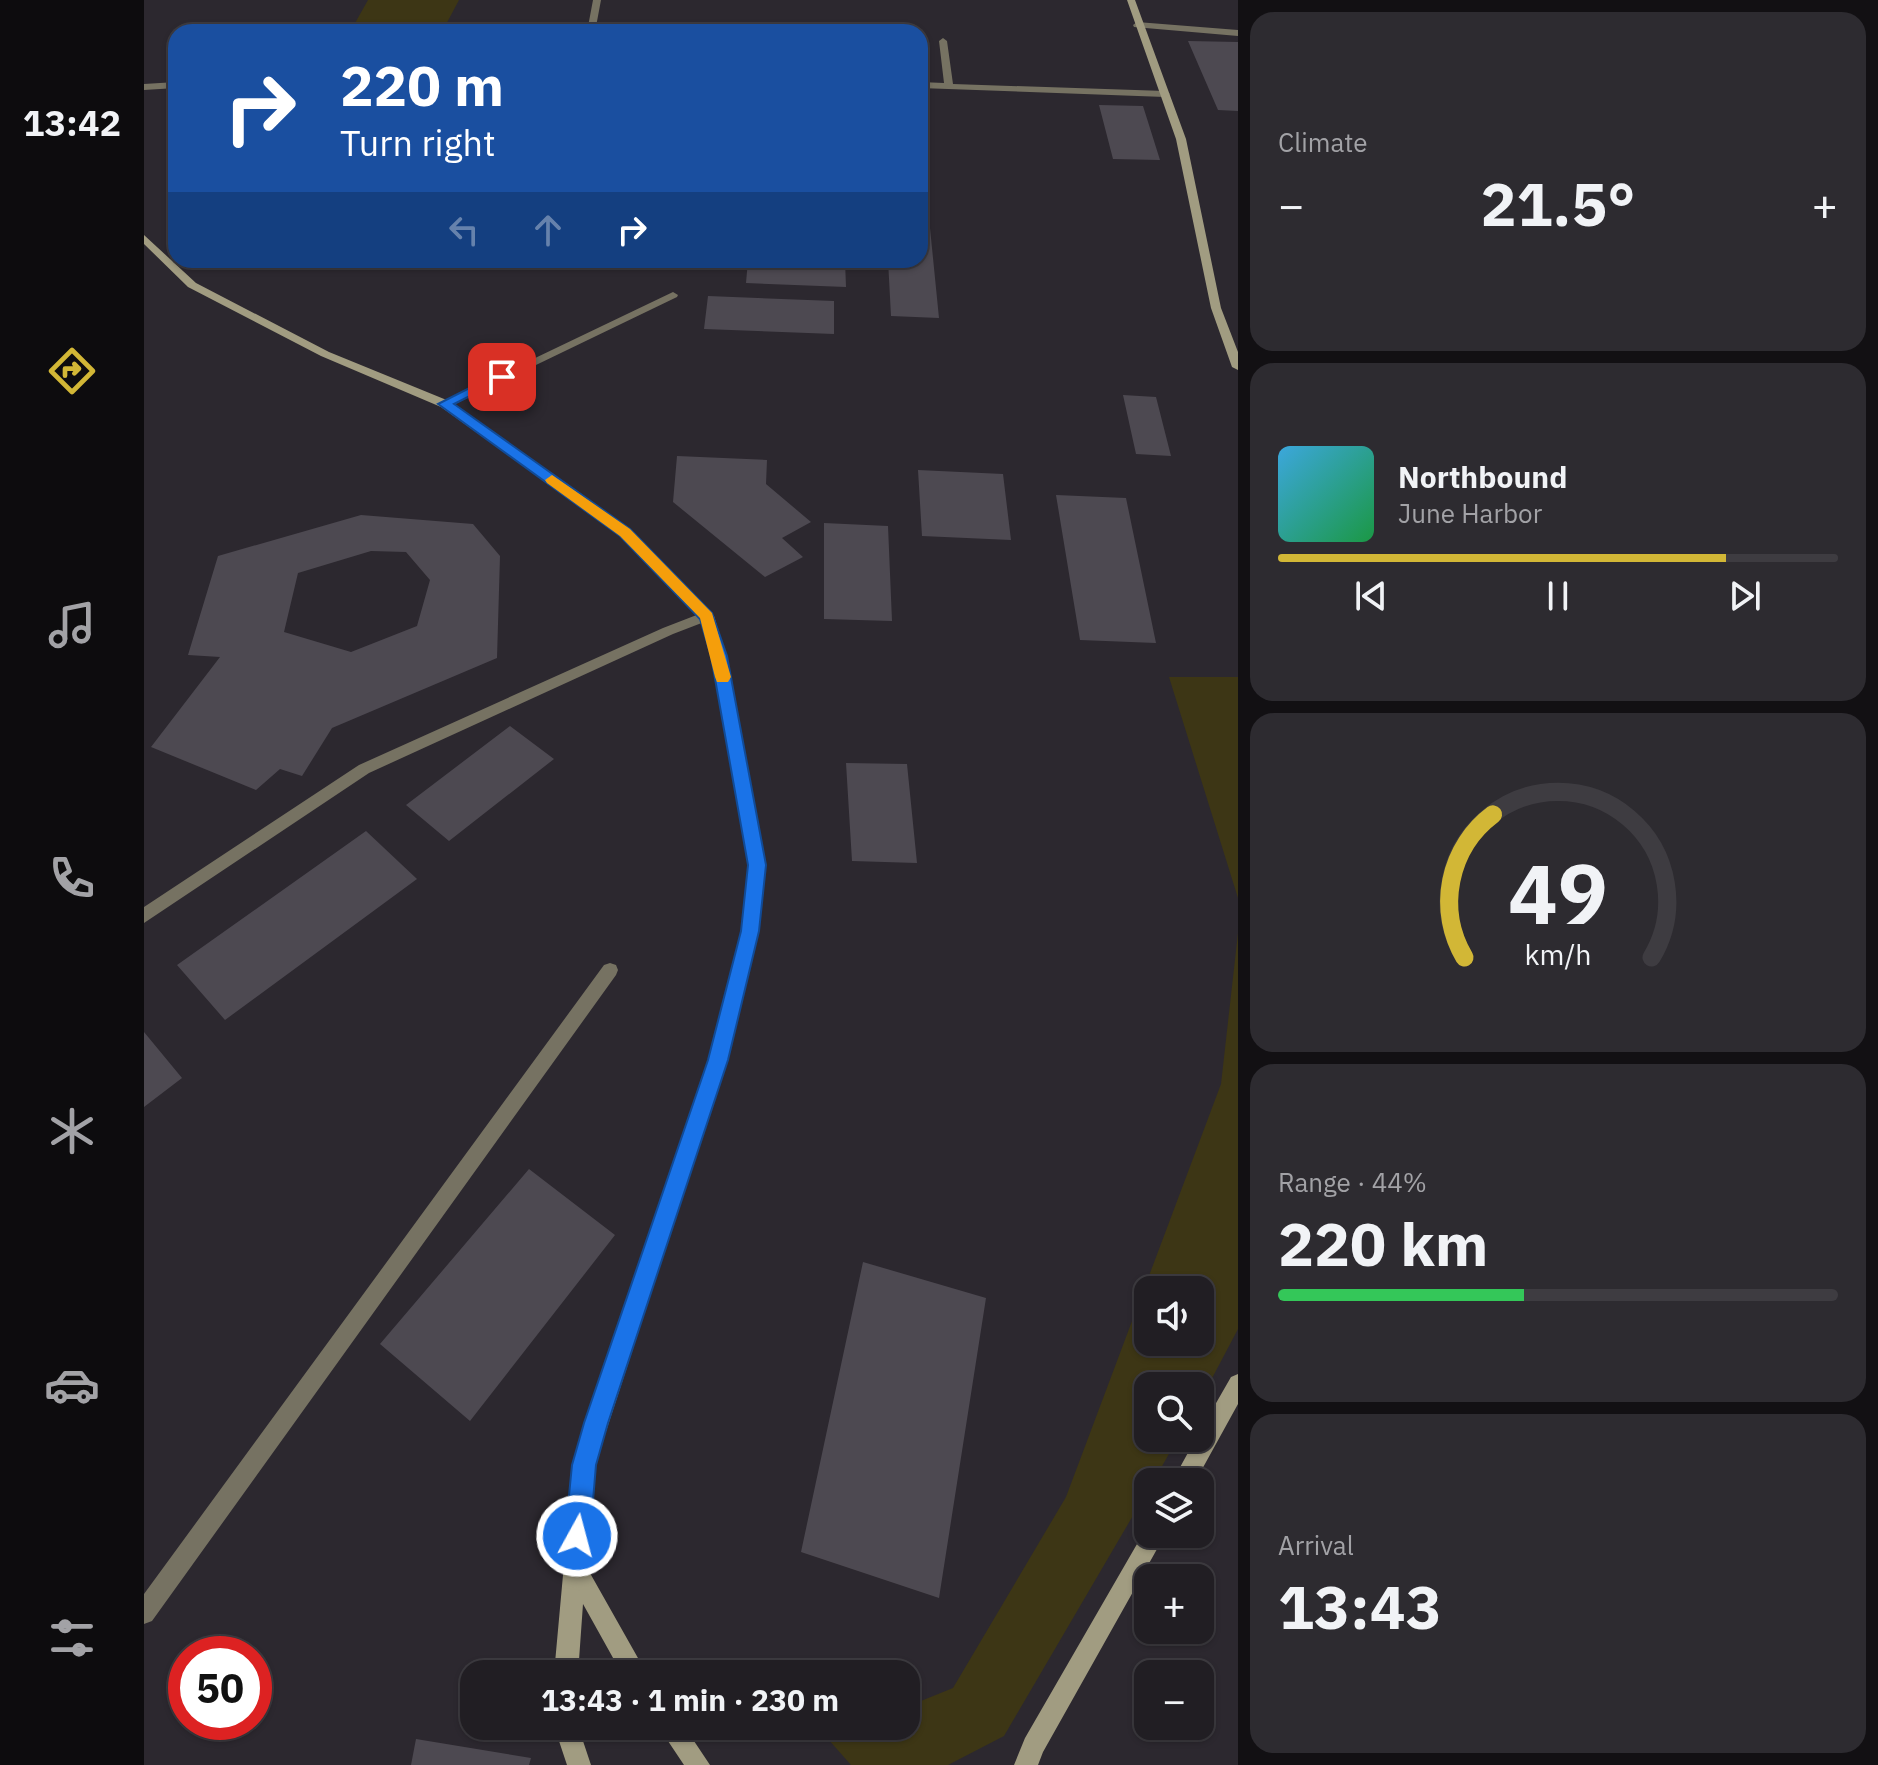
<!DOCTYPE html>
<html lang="en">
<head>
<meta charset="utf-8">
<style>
	body { margin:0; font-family:"IBM Plex Sans",sans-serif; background:#2d2b30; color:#f1f3f6; height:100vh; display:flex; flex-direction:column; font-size:30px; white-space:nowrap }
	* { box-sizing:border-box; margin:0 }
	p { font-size:26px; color:#a2a2a6 }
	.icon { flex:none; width:44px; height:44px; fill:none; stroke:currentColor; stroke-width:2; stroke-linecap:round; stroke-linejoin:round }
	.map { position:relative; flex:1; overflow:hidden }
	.details { display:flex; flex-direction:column; gap:12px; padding:12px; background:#121013; width:640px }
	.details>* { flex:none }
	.banner { position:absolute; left:24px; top:24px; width:760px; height:244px; border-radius:24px; box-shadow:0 2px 6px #0004,0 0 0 2px #3e3c41; background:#1a4fa0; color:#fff; overflow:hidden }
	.fabs { position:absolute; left:990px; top:1276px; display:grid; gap:16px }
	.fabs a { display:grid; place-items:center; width:80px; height:80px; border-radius:16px; background:#211e23; box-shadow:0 2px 6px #0004,0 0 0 2px #3e3c41; font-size:40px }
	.speed { position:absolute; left:24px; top:1636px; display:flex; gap:16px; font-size:40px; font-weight:700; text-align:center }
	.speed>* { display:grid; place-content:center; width:104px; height:104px; border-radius:50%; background:#211e23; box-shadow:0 2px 6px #0004,0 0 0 2px #3e3c41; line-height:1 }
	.speed .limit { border:12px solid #d22; background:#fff; color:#111 }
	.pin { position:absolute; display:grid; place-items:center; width:68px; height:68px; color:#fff; margin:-34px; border-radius:16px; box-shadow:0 4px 12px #0006 }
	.me { position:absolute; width:88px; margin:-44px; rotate:7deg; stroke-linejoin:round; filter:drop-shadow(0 0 6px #0008) }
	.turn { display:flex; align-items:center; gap:28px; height:168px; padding:0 40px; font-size:36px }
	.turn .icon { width:104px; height:104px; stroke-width:2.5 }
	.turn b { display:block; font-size:56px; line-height:68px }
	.lanes { display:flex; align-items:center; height:76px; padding:0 40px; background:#0003; justify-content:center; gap:40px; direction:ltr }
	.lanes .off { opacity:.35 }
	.big { font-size:60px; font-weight:700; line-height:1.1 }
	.details .widget { flex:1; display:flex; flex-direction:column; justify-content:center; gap:12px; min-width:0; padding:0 28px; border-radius:24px; background:#2d2b30 }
	.details .dial { align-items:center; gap:0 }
	.dial svg { height:208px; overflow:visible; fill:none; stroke:#3e3c41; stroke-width:7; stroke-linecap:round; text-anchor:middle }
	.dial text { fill:#f1f3f6; stroke:none }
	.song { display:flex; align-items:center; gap:24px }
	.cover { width:96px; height:96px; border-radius:12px; background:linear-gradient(135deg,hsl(200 70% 55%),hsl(140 70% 35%)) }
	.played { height:8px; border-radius:4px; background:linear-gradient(90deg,#d2b736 80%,#3e3c41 80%) }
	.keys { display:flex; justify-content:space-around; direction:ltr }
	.heat { display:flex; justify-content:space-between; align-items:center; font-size:44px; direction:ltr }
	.charge { height:12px; border-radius:6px; background:linear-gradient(90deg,#34c759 44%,#3e3c41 0) }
	.trip { position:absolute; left:316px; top:1660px; width:460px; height:80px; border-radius:24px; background:#211e23; box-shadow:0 2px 6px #0004,0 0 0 2px #3e3c41; font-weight:700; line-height:80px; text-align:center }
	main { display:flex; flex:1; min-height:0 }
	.tabs { display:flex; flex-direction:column; width:144px; justify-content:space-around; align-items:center; background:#0d0c0e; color:#a2a2a6 }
	.tabs .icon { width:56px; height:56px }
	.tabs .selected { color:#d2b736 }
	.tabs b { font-size:36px; color:#f1f3f6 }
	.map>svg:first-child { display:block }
	.green { fill:#3d3615; fill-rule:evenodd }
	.building { fill:#4d4951; fill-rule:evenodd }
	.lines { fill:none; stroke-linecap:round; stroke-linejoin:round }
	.lane { fill:#767262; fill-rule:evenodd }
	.street { fill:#767262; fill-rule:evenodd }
	.secondary { fill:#a19c81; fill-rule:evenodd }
	.route { fill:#1a73e8; stroke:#114b97; stroke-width:2 }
	.slow { fill:#f59e0b }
</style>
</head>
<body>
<main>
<nav class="tabs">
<b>13:42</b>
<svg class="icon selected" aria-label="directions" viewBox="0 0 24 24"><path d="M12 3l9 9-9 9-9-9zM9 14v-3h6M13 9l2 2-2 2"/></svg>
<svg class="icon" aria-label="music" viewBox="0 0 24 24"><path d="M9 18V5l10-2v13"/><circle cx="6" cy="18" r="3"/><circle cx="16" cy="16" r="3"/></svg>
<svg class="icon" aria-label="phone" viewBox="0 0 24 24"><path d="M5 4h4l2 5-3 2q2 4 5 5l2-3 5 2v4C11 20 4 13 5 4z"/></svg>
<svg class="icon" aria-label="climate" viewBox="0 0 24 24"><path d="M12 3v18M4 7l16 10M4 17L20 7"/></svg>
<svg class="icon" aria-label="car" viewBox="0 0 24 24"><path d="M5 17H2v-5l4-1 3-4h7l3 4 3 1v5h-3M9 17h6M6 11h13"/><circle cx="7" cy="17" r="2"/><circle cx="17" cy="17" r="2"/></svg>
<svg class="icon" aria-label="filters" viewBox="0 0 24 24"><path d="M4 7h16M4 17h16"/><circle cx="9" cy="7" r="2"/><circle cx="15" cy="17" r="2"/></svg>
</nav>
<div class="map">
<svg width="1094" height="1765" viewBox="0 0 1094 1765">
	<rect width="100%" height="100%" fill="#2c282f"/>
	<path class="green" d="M 224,0 L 315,0 L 298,32 L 206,32 Z
		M 1025,677 L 1094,677 L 1094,898 Z
		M 1094,933 L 1094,1329 L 1056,1401 L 1056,1386 L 1004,1386 L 1004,1438 L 1034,1438 L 1009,1482 L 1004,1482 L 1004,1490 L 860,1736 L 804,1765 L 707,1765 L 684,1739 L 715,1726 L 762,1726 L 762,1707 L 809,1688 L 922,1497 L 1077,1084 ZM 1056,1290 L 1056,1342 L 1004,1342 L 1004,1290 Z"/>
	<path class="building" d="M 1044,41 L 1094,42 L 1094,111 L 1074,110 Z
		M 955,105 L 999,106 L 1016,160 L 969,159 Z
		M 776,228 L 786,228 L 795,318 L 747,316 L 744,260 L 776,260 Z
		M 604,260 L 701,260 L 702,287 L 602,283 Z
		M 564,296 L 690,301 L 690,334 L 560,329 Z
		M 979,395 L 1012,397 L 1027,456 L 992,454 Z
		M 533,456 L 623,460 L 622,484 L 667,522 L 638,538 L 659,557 L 621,577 L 529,502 Z
		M 774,470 L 859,474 L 867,540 L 778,536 Z
		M 912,495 L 982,498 L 1012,643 L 936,640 Z
		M 217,515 L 329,524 L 356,556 L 353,658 L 188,728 L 158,776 L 136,769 L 112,790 L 7,747 L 76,657 L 44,655 L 74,556 ZM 227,551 L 262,552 L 286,580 L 273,626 L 207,652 L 140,632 L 154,573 Z
		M 680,523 L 744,526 L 748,621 L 680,619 Z
		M 366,726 L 410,759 L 305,841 L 262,805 Z
		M 702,763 L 763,764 L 773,863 L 708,861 Z
		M 222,831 L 273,879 L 81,1020 L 33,965 Z
		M 0,1032 L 38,1078 L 0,1107 Z
		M 385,1169 L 471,1235 L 326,1421 L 236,1344 Z
		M 719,1262 L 842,1298 L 795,1598 L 657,1552 Z
		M 272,1739 L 387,1758 L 385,1765 L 267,1765 Z"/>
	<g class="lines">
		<path class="lane" d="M 993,22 L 1094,30 L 1094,36 L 990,27 L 989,25 Z
			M 529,292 L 534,295 L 533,297 L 305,407 L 297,407 L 295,404 Z
			M 466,963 L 472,965 L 474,970 L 472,975 L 8,1621 L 0,1624 L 0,1594 L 460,965 Z"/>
		<path class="street" d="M 449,0 L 457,0 L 451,32 L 443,32 Z
			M 799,38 L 803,41 L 809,84 L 1021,91 L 1026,94 L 1021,97 L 776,88 L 776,82 L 800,83 L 795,41 Z
			M 32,82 L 32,88 L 0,90 L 0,84 Z
			M 563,611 L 570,616 L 568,619 L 529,634 L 225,773 L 0,923 L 0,907 L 215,765 L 519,628 Z"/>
		<path class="secondary" d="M 983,0 L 991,0 L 1042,139 L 1077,308 L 1094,352 L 1094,370 L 1088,367 L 1067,308 L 1032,139 Z
			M 0,235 L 52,283 L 185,352 L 305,401 L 486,529 L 570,616 L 582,656 L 621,865 L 614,931 L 583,1060 L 451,1465 L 442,1566 L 503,1674 L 478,1674 L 439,1604 L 434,1674 L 410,1674 L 429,1465 L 565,1060 L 598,931 L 605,865 L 568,656 L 557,618 L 476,535 L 297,407 L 177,356 L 44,287 L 0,244 Z
			M 1094,1374 L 1094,1404 L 1051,1482 L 1028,1482 L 1052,1438 L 1056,1438 L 1056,1431 L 1087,1377 Z
			M 1004,1525 L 1004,1534 L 1020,1534 L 1017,1542 L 899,1752 L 894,1765 L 870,1765 L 881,1738 Z
			M 410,1726 L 434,1726 L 447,1765 L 423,1765 Z
			M 514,1726 L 540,1726 L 566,1765 L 540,1765 Z"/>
	</g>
	<path class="route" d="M 353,374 L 364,377 L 310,404 L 486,529 L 568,613 L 583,656 L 622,865 L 615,931 L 584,1060 L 464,1423 L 452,1465 L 446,1536 L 442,1545 L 433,1549 L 425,1545 L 421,1536 L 428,1465 L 440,1423 L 564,1060 L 597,931 L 604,865 L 567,656 L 556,619 L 476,536 L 294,404 Z"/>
	<path class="slow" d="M 408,475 L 486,529 L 568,613 L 587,677 L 584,682 L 573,682 L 571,677 L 556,618 L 476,536 L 403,483 L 401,480 Z"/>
</svg>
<div class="fabs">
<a><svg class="icon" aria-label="sound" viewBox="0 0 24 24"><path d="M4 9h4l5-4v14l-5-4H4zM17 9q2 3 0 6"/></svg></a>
<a><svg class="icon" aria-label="search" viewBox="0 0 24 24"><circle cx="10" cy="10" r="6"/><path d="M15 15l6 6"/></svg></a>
<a><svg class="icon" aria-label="layers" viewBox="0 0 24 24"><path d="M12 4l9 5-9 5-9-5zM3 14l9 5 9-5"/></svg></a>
<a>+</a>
<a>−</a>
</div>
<div class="speed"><div class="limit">50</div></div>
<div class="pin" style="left:358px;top:377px;background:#d93025"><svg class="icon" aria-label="arrive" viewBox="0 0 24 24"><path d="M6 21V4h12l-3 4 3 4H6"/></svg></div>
<svg class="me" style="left:433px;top:1536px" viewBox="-20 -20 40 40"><circle r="17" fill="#1a73e8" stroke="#fff" stroke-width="3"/><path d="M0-11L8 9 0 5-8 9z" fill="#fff"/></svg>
<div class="trip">13:43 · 1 min · 230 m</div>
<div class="banner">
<div class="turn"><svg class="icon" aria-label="right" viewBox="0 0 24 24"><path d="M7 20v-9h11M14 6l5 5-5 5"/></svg><div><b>220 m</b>Turn right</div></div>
<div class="lanes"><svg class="icon off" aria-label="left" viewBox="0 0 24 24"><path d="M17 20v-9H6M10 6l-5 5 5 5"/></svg><svg class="icon off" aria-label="ahead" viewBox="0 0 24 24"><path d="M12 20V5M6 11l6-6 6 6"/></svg><svg class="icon" aria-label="right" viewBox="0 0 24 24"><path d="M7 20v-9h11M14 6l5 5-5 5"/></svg></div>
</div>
</div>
<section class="details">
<div class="widget"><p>Climate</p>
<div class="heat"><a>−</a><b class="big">21.5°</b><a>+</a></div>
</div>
<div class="widget">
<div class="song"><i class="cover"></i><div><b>Northbound</b><p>June Harbor</p></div></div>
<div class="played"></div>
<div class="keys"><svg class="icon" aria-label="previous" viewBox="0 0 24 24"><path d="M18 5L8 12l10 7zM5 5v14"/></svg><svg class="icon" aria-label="pause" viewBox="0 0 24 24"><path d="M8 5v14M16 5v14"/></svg><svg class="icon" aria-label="next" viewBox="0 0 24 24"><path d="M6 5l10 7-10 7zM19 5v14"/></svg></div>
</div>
<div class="widget dial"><svg viewBox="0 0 100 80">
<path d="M14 69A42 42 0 1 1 86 69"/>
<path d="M14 69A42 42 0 0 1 25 14" stroke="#d2b736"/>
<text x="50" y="56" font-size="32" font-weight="700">49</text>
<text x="50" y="72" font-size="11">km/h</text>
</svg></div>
<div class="widget"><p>Range · 44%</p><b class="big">220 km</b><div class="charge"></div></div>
<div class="widget"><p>Arrival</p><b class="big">13:43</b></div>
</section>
</main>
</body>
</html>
